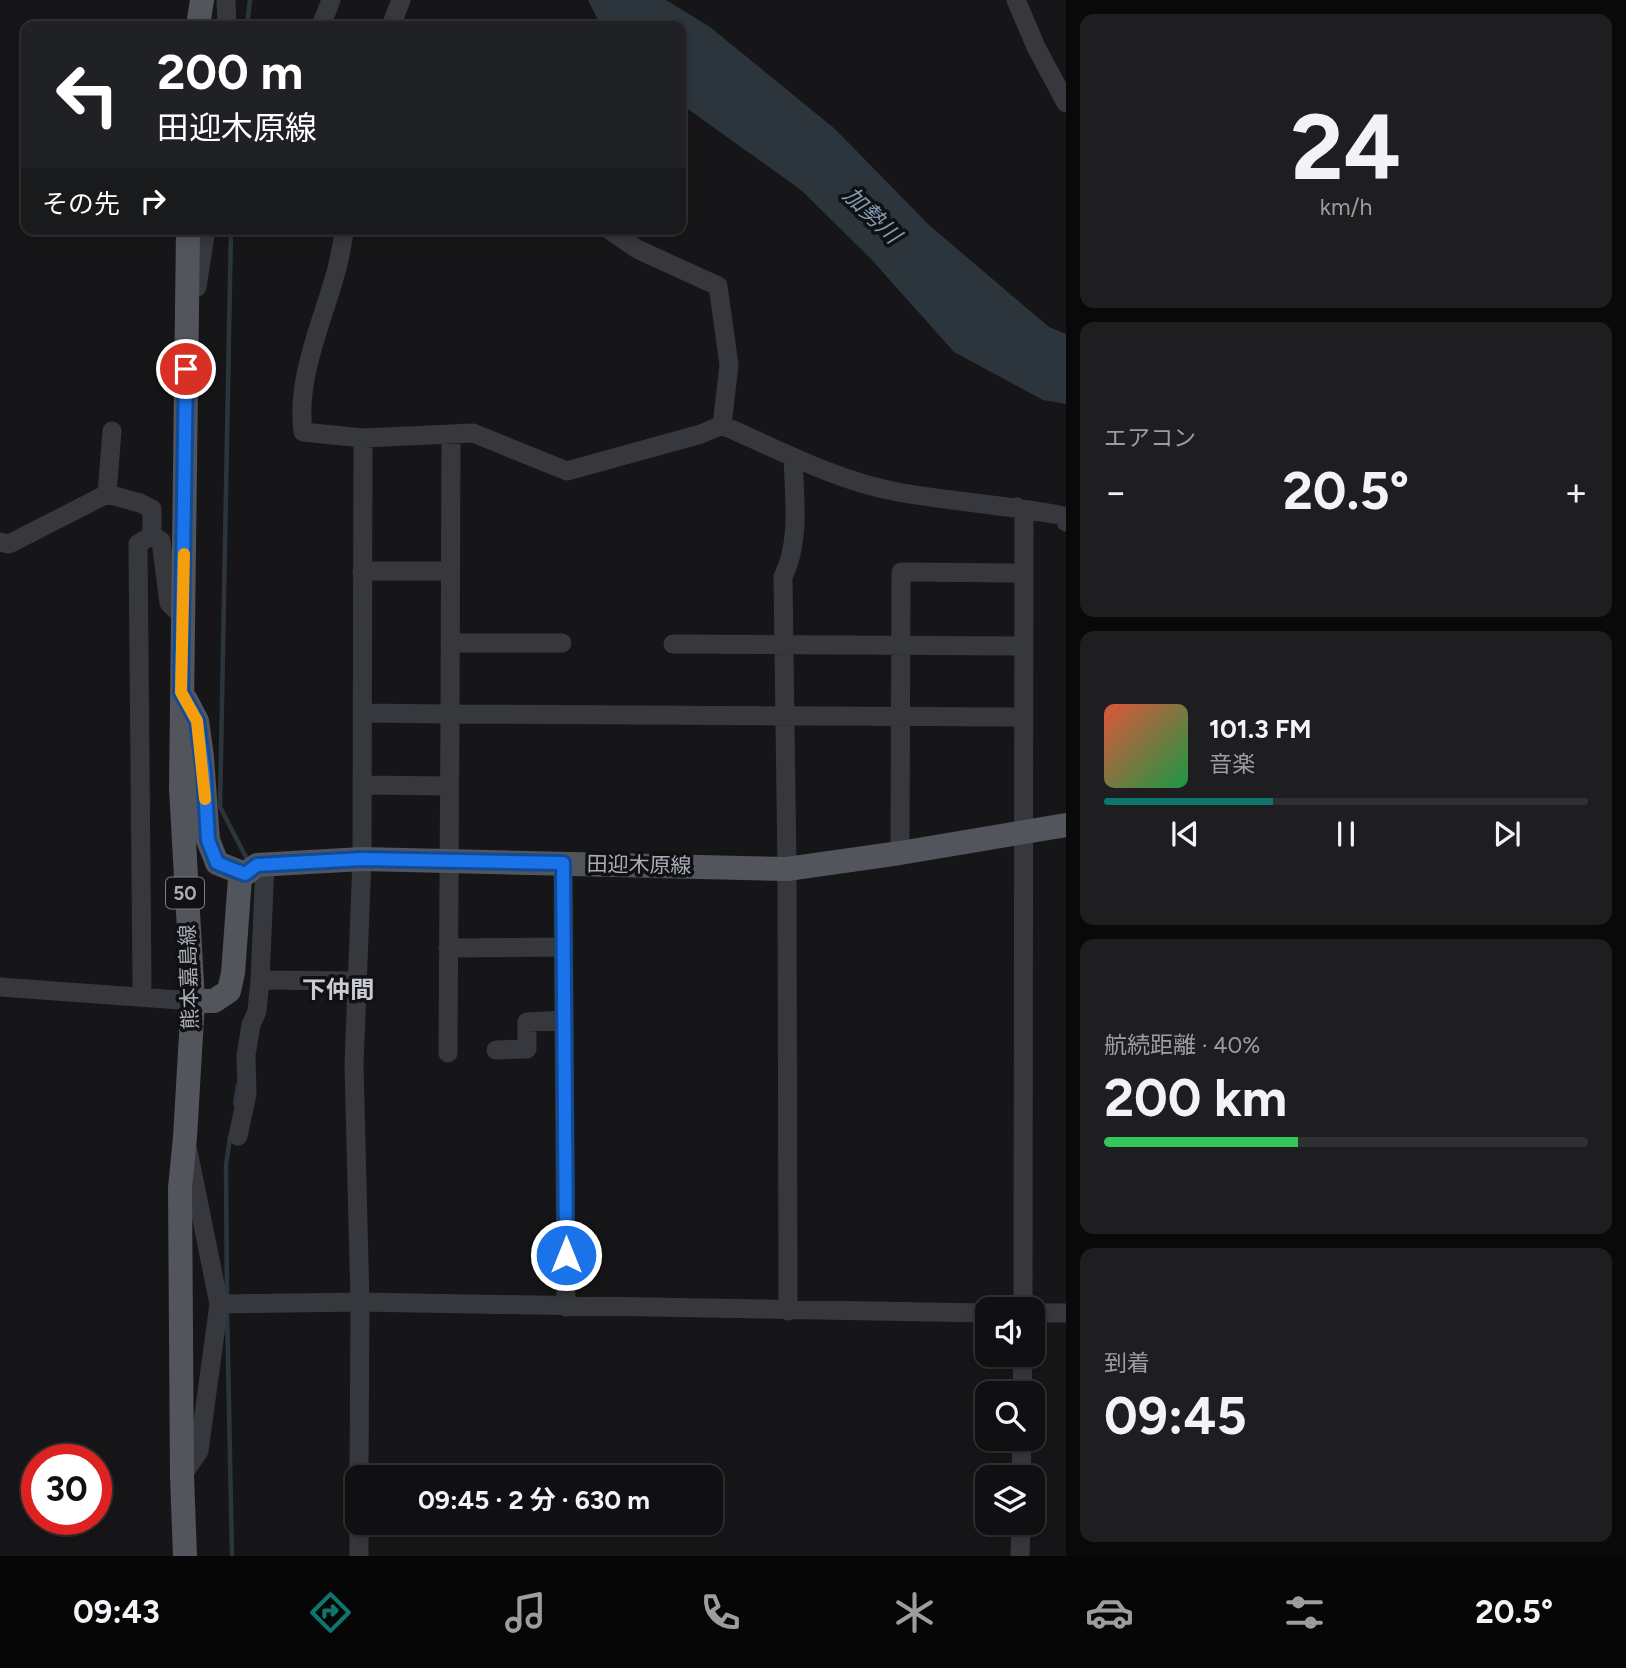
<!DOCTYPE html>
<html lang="ja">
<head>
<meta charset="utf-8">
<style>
	body { margin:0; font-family:Figtree,"Noto Sans JP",sans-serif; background:#1e1e20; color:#f1f3f6; height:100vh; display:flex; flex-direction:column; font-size:26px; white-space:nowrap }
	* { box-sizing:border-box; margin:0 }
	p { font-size:23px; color:#9c9d9f }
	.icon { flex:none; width:38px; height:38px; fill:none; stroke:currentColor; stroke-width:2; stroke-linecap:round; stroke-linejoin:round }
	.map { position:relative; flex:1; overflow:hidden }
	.side { display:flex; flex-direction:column; gap:14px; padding:14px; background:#09090a; width:560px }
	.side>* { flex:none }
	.banner { position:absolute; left:21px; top:21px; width:665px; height:214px; border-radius:14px; box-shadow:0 4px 10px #0003,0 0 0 2px #303032; background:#202124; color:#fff; overflow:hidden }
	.controls { position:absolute; left:975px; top:1297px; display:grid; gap:14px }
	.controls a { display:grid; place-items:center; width:70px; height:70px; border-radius:14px; background:#101012; box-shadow:0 4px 10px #0003,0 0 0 2px #303032; font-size:35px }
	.speed { position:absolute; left:21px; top:1444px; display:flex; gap:14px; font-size:35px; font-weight:700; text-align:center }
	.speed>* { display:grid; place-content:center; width:91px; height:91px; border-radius:50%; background:#101012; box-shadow:0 4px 10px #0003,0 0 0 2px #303032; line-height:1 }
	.speed .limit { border:10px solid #d22; background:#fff; color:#111 }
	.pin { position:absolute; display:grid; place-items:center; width:60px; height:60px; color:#fff; margin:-30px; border:4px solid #fff; border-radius:50%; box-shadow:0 2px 7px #0007 }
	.me { position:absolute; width:77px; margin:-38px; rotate:0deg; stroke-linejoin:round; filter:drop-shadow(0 0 5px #0008) }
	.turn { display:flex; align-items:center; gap:24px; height:147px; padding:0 21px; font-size:32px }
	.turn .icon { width:91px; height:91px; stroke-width:2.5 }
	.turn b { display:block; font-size:49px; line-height:60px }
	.then { display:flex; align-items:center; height:66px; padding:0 21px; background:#0003; gap:14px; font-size:26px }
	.big { font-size:52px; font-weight:700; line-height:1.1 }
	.side .widget { flex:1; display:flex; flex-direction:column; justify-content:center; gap:10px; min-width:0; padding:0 24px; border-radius:14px; background:#1e1e20 }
	.side .dial { align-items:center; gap:0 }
	.dial b { font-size:91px; line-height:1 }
	.song { display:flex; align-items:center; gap:21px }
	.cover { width:84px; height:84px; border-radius:10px; background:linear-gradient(135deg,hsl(10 70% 55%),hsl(140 70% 35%)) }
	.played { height:7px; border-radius:4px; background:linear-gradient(90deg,#0f766e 35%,#303032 35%) }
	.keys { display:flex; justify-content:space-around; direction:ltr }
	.heat { display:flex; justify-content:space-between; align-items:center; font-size:38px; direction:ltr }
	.charge { height:10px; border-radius:5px; background:linear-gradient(90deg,#34c759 40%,#303032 0) }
	.trip { position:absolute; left:345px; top:1465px; width:378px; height:70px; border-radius:14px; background:#101012; box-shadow:0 4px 10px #0003,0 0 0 2px #303032; font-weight:700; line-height:70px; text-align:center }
	.tab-bar { display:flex; height:112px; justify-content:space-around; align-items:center; background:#060607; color:#9c9d9f }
	.tab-bar .icon { width:49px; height:49px }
	.tab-bar .current { color:#0f766e }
	.tab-bar b { font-size:32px; color:#f1f3f6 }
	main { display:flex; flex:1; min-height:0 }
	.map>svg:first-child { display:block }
	.water { fill:#2c353c }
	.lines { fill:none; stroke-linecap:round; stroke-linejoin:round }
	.stream { stroke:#2c353c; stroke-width:4.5 }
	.minor { stroke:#37383d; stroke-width:19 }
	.major { stroke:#53555c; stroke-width:24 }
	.route-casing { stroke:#114b97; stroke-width:18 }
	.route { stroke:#1a73e8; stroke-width:12 }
	.slow { stroke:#f59e0b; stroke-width:12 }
	.labels { text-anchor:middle; stroke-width:7; stroke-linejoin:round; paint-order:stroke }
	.shield { fill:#111113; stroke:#7b7e86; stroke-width:2 }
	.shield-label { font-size:19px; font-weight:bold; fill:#a8adb8 }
	.street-label { font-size:21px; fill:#a8adb8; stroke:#111113 }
	.water-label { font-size:23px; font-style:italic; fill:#7f9bb3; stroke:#111113 }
	.quarter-label { font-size:24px; font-weight:bold; fill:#c9ccd4; stroke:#111113 }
</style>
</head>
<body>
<main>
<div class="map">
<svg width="1066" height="1556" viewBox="0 0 1066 1556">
	<rect width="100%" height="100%" fill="#161618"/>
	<path class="water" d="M 588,0 L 666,0 L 710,27 L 835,129 L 929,225 L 1049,327 L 1066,334 L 1066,404 L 1043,400 L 954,352 L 871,259 L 801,190 L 681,104 L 681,26 L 601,26 Z"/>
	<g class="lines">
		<path class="stream" d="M 247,26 L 250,0
			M 231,229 L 220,807 L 248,861
			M 235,1104 L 238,1085
			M 227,1300 L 226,1165 L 230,1137
			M 227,1308 L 232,1556"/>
		<path class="minor" d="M 226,0 L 227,26
			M 1016,0 L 1036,47 L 1066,103
			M 321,26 L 331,0
			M 391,26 L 401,0
			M 345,229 C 342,243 340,258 336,272 C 322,323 296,378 303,432 L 363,438 L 473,433 L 567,471 L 701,434 L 722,425 C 779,450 837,481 898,492 C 953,502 1009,505 1064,516 L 1066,522
			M 608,229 L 637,249 L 718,286 L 729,365 L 722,425
			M 197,287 L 206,229
			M 112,431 L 107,494 L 140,503 L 152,509 L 152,535
			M 451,436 L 450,714 L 1023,717
			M 1017,507 L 1024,516 L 1023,1309
			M 0,542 L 9,544 L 107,494
			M 362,571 L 450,571
			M 450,643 L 562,643
			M 673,644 L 1023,646
			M 362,713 L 450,714 L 448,1053
			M 362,785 L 449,786
			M 900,853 L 901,572 L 1023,573
			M 563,863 L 566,1307
			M 265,864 L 260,980 L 357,981
			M 448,948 L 564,947
			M 142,986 L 138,544 L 152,535 L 161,541 L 169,603 L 183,616
			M 0,987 L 193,1001
			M 496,1050 L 527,1049 L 527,1022 L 564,1020
			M 238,1136 L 247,1094 L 246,1055 L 251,1025 L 257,1011 L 260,980
			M 219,1304 L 360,1302 L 987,1313
			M 788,1311 L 787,869 L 783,577 C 801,540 794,496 793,457
			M 1032,1313 L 1066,1313
			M 1022,1393 L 1023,1354
			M 182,1476 L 199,1451 L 219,1304 L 188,1151
			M 359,1477 L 360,1302 L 354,1065 L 362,859 L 363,438
			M 1021,1477 L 1022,1438
			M 359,1556 L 359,1522
			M 1020,1556 L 1021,1522"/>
		<path class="major" d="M 198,26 L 202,0
			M 186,700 L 197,721 L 202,757 L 208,840 L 217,863 L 245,874
			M 193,1001 L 214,1001 L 229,991 L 233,973 L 240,878 L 257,865 L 362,859 L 787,869 L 900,853 L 1066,825
			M 185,1556 L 182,1476 L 180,1188 L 185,1137 L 193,1001 L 181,788 L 188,229"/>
	</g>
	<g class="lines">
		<defs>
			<path id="route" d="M 186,369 L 181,692 L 197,721 L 204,773 L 208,840 L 217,863 L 245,874 L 257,865 L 362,859 L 563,863 L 566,1255"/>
		</defs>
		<use href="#route" class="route-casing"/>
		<use href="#route" class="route"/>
		<path class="slow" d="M 184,554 L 181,692 L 197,721 L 205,799"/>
	</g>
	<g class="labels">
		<rect class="shield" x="166" y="877.5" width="38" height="31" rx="5"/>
		<g class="shield-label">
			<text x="185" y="900">50</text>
		</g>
		<g class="street-label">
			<text transform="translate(639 865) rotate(1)" y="7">田迎木原線</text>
			<text transform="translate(189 977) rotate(-92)" y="7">熊本嘉島線</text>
		</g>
		<g class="water-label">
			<text transform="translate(872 215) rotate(44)" y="8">加勢川</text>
		</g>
		<g class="quarter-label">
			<text x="338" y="998">下仲間</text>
		</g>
	</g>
</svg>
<div class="controls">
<a><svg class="icon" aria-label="sound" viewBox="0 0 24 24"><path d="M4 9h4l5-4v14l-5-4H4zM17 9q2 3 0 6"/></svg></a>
<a><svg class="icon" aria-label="search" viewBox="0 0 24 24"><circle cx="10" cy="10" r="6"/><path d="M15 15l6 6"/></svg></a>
<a><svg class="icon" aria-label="layers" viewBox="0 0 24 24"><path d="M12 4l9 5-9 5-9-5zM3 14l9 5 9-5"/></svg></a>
</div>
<div class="speed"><div class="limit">30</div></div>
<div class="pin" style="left:186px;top:369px;background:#d93025"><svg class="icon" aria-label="arrive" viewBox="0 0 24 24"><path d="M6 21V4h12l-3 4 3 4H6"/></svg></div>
<svg class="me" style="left:566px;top:1255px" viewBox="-20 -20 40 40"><circle r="17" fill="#1a73e8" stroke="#fff" stroke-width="3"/><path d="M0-11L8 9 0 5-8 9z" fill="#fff"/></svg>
<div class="trip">09:45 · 2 分 · 630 m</div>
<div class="banner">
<div class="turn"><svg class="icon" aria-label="left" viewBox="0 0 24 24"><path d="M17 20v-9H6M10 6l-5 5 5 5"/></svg><div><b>200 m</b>田迎木原線</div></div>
<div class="then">その先<svg class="icon" aria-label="right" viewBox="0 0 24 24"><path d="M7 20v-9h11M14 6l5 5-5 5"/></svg></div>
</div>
</div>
<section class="side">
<div class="widget dial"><b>24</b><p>km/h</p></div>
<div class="widget"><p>エアコン</p>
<div class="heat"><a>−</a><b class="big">20.5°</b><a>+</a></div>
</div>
<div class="widget">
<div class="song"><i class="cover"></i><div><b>101.3 FM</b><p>音楽</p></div></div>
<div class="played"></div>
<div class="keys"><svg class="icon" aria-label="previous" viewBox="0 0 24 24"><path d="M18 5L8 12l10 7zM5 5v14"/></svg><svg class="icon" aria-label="pause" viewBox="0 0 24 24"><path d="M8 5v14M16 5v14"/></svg><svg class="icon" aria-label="next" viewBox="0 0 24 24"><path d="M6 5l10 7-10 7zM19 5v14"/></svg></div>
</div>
<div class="widget"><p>航続距離 · 40%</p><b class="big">200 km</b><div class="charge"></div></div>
<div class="widget"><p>到着</p><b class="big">09:45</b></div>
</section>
</main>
<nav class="tab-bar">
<b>09:43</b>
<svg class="icon current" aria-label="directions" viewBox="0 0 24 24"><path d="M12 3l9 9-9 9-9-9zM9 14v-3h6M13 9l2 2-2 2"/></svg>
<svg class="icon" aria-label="music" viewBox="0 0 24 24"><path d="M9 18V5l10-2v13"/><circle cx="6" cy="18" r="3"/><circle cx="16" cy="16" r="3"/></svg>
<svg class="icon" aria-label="phone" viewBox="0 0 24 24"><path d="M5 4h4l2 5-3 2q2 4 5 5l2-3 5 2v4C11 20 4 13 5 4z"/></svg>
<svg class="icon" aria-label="climate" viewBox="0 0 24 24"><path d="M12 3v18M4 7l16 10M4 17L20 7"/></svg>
<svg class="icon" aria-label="car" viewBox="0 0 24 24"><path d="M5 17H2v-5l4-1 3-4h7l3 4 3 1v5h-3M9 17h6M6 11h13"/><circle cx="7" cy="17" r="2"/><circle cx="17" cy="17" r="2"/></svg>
<svg class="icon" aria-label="filters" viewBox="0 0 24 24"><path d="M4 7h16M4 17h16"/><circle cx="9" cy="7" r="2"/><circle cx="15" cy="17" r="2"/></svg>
<b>20.5°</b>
</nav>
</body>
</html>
